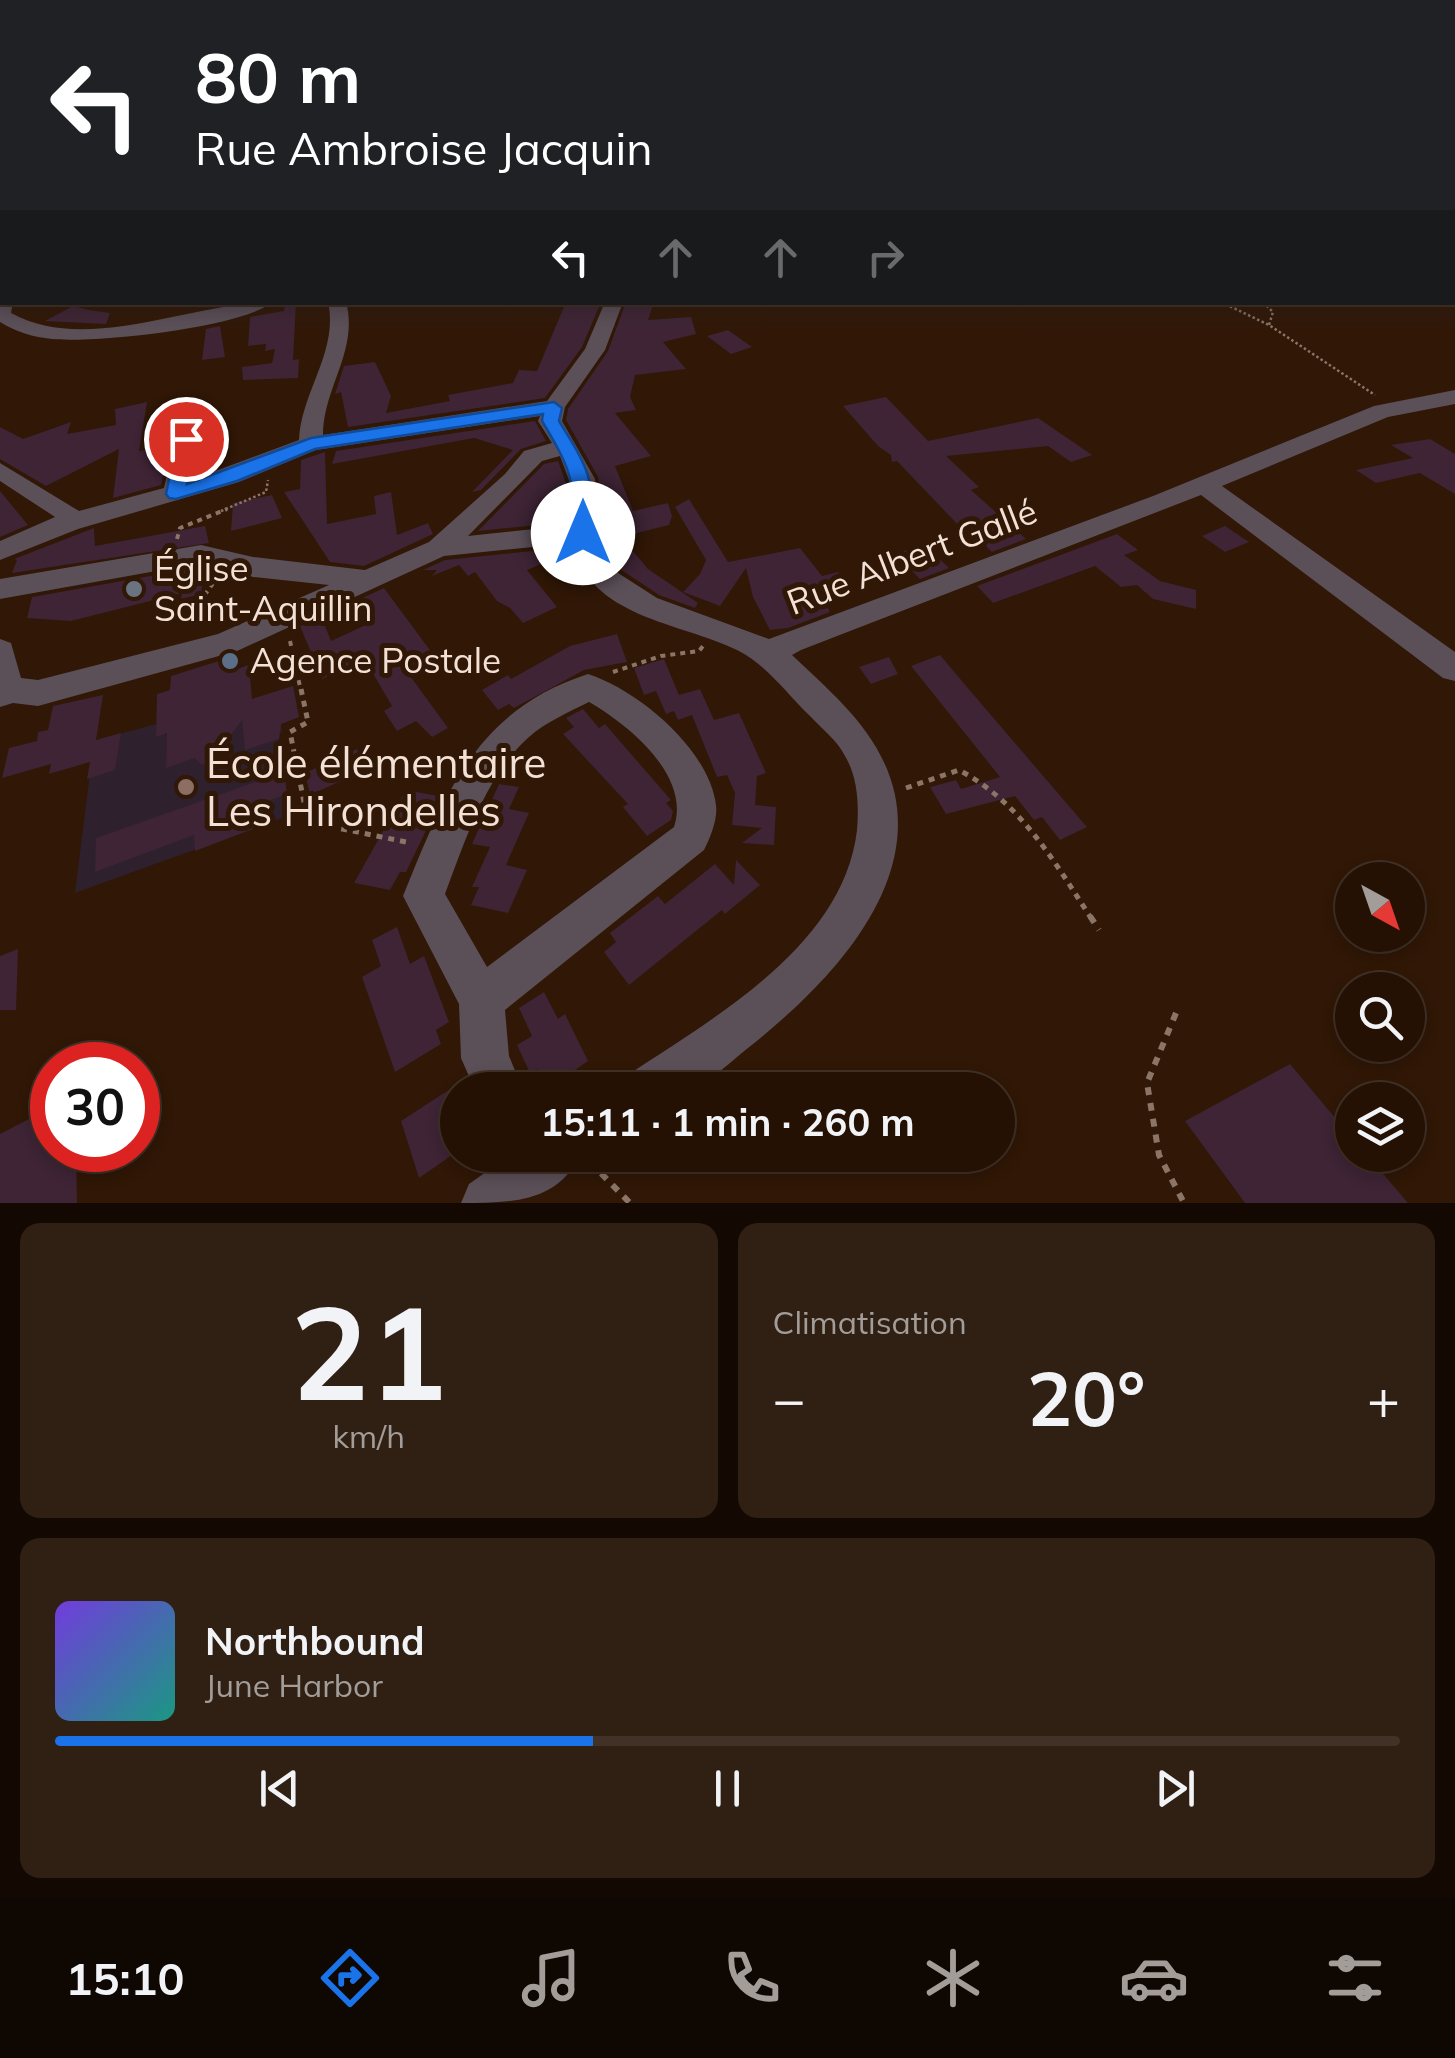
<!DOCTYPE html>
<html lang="fr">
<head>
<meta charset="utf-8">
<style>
	body { margin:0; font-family:Mulish,sans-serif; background:#301f13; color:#f1f3f6; height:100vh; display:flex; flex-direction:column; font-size:38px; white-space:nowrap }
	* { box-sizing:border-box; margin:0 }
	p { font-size:32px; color:#a39d9a }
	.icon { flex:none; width:55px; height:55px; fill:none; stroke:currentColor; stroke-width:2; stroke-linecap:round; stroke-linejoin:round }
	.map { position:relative; height:1203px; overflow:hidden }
	.side { display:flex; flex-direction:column; gap:20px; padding:20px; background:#140902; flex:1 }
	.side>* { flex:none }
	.banner { position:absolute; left:0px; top:0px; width:1455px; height:305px; box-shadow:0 5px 15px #0003,0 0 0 2px #413126; background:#202124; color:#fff; overflow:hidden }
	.needle { width:65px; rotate:140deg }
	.buttons { position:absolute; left:1335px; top:862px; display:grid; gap:20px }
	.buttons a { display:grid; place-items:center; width:90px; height:90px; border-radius:50%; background:#241104; box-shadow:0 5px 15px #0003,0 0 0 2px #413126; font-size:50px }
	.speed { position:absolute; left:30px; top:1042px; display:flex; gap:20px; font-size:50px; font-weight:700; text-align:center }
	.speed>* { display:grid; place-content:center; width:130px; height:130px; border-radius:50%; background:#241104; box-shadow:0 5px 15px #0003,0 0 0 2px #413126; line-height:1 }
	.speed .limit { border:15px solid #d22; background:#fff; color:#111 }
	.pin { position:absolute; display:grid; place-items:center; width:85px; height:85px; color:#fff; margin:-42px; border:5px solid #fff; border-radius:50%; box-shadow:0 2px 10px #0007 }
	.me { position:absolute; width:110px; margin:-55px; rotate:0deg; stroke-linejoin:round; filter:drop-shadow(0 0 8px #0008) }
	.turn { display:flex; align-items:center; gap:35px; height:210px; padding:0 30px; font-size:45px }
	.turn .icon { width:130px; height:130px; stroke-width:2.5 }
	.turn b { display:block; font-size:70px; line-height:85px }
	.lanes { display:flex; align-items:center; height:95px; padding:0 30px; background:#0003; justify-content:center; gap:50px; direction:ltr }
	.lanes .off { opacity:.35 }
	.big { font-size:75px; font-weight:700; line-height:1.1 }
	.side .tile { flex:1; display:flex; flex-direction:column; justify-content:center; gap:15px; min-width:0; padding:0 35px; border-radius:20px; background:#301f13 }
	.side .dial { align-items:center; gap:0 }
	.dial b { font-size:130px; line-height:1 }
	.song { display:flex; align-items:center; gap:30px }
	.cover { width:120px; height:120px; border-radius:15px; background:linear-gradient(135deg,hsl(260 70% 55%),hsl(170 70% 35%)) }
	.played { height:10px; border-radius:5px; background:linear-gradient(90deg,#1a73e8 40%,#413126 40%) }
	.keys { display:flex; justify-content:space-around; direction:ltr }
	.heat { display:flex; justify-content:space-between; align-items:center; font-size:55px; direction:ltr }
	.side .tiles { flex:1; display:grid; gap:20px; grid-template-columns:1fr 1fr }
	.tile:last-child { grid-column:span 2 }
	.trip { position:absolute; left:440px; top:1072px; width:575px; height:100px; border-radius:50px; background:#241104; box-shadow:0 5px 15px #0003,0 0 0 2px #413126; font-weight:700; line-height:100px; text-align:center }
	.tabs { display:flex; height:160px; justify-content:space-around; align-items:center; background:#0e0702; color:#a39d9a }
	.tabs .icon { width:70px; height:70px }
	.tabs .selected { color:#1a73e8 }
	.tabs b { font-size:45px; color:#f1f3f6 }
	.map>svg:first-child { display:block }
	.education { fill:#2e202c }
	.building { fill:#3e2435 }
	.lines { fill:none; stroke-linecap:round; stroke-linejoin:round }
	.path-far3 { stroke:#8a7567; stroke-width:2.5; stroke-dasharray:2.5 2.5; stroke-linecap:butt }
	.path-far2 { stroke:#8a7567; stroke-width:4; stroke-dasharray:5 5; stroke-linecap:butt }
	.path-far1 { stroke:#8a7567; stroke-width:5; stroke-dasharray:6 6; stroke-linecap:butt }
	.path { stroke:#8a7567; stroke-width:6; stroke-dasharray:8 8; stroke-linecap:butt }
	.minor { fill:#5b4f58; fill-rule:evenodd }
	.route { fill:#1a73e8; stroke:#114b97; stroke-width:2.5 }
	.worship-dot { fill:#6b7280; stroke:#301706; stroke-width:4 }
	.service-dot { fill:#5c6f8a; stroke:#301706; stroke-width:4 }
	.education-dot { fill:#8d6e63; stroke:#301706; stroke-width:4 }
	.labels { text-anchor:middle; stroke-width:10; stroke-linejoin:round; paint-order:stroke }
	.street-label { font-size:35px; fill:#f3e1d6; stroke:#301706 }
	.poi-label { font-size:35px; fill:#f3e1d6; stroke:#301706; text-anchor:start }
	.near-poi-label { font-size:42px; fill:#f3e1d6; stroke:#301706; text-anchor:start }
</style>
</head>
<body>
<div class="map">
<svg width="1455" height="1203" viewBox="0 0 1455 1203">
	<rect width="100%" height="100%" fill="#301706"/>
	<path class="education" d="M 293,686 L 299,717 L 281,724 L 282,732 L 278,735 L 287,794 L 296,813 L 75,893 L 94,741 L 156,724 L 156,736 L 167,733 L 167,737 Z"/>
	<path class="building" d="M 286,302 L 296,302 L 293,360 L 299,359 L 298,378 L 243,380 L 242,367 L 272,363 L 275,349 L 265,351 L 266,344 L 248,346 L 250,317 L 284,311 Z
		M 566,302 L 601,302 L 582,347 L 545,398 L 348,427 L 341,392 L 335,394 L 344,366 L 375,362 L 391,396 L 386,413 L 450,401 L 448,395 L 513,383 L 519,370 L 537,371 Z
		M 626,302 L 654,302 L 648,320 L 691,317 L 696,334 L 663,342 L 686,369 L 635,375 L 630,397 L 636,410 L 615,413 L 651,456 L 615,466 L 633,511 L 668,503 L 672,516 L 669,525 L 621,537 L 648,569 L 698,603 L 695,608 L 659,595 L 620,569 L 605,545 L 598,477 L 566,420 L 568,409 L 608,351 Z
		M 73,306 L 89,310 L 110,313 L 106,324 L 45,321 Z
		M 220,326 L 225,357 L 202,360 L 206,329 Z
		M 728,330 L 752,347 L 731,354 L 707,336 Z
		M 886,397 L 928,441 L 1038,418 L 1092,455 L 1071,462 L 1048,446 L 946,456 L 979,487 L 971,490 L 1026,539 L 992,552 L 966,526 L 961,528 L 897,461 L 892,462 L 891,455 L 878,446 L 843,406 Z
		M 147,402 L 139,451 L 170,446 L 161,485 L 113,498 L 119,449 L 46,486 L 0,459 L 0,427 L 23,439 L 71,422 L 67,434 L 116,425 L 115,409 Z
		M 535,421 L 546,441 L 521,449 L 481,490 L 472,492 L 513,450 L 474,438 L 332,464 L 336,451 Z
		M 1430,439 L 1455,454 L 1455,494 L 1420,473 L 1376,483 L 1356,470 L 1413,458 L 1391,445 Z
		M 325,452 L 327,524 L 376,514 L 374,496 L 391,492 L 397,535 L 428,523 L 433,534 L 364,566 L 330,562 L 284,492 L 300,489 L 301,460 Z
		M 558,461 L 568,489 L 568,522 L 478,531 L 544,464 Z
		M 0,491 L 28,525 L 0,537 Z
		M 272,495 L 282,518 L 231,531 L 233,503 Z
		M 689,499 L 728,562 L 800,548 L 822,576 L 838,572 L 854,594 L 824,602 L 830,612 L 788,628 L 770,630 L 753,597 L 746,568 L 720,606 L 683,592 L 700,574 L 706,560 L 675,507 Z
		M 205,526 L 209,543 L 12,573 L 17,560 L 14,559 L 94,528 L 95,546 Z
		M 1225,526 L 1249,542 L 1225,552 L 1202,536 Z
		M 1117,534 L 1138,550 L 1124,555 L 1160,581 L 1196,590 L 1196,609 L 1153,599 L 1137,585 L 1121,587 L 1095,566 L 993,603 L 977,586 Z
		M 924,544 L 949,568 L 920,579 L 895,554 Z
		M 570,547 L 572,551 L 527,570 L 557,607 L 523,623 L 510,608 L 497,601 L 475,572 L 468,576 L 459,565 L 432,576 L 437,570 L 423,570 L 445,560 Z
		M 201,567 L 205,568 L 201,594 L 181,599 L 182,593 L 71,621 L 27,618 L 32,597 Z
		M 384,588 L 435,657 L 408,673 L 448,728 L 432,737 L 416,721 L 397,731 L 384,711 L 392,706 L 365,660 L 322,679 L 300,626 L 321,616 L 331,641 L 370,623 L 356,601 Z
		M 617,634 L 627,662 L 584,670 L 514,708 L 509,704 L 498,710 L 482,690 L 508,675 L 511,679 L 570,646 Z
		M 940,655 L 967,687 L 1087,827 L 1060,840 L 1042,817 L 1034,820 L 1015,796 L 946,814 L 930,787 L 956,780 L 961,789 L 1000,777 L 911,666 Z
		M 235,656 L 234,670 L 249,665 L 252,699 L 293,686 L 299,717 L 281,724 L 279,739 L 245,750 L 242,720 L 212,761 L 202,765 L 195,758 L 166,768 L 167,733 L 156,737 L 157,694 L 170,690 L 171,676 Z
		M 889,657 L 898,674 L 871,684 L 859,667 Z
		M 664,659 L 679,695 L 700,689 L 714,720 L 739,713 L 766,773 L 757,776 L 755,805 L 776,807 L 774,845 L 742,843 L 762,828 L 732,825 L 735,793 L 727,775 L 717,777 L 692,715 L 678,720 L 674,711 L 666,714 L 656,691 L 644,695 L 634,668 Z
		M 103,695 L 96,740 L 121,733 L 115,770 L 87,779 L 90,762 L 49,774 L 51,764 L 2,778 L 9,748 L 37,741 L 38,732 L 48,730 L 53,706 Z
		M 583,709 L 599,728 L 605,724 L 671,800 L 666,803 L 673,811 L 671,820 L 647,836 L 623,807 L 628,804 L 563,734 L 574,727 L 566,718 Z
		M 357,749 L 363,771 L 310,795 L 305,773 Z
		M 284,772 L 287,794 L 252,807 L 253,829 L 195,851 L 194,835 L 95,872 L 96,838 Z
		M 499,784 L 519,787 L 509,809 L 529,813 L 506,865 L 527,870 L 508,913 L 471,905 L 479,887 L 472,887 L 490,847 L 472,844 Z
		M 406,790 L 438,796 L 430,811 L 435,812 L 406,872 L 400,872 L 390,890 L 354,883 Z
		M 736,860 L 760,885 L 725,914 L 722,910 L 629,985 L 604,952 L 616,942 L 610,933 L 658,896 L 665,904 L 715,864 L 734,885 Z
		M 397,927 L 410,964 L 424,956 L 449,1022 L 436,1030 L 441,1044 L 395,1072 L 362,977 L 381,966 L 372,940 Z
		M 18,949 L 16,1010 L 0,1010 L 0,956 Z
		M 544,992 L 558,1019 L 565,1014 L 588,1061 L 546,1090 L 537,1069 L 530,1073 L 517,1045 L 532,1036 L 519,1008 Z
		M 1290,1064 L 1352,1138 L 1352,1155 L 1367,1155 L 1408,1203 L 1245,1203 L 1185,1121 Z
		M 458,1084 L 458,1151 L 419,1178 L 401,1121 Z
		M 52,1107 L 52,1150 L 76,1150 L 77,1203 L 0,1203 L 0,1134 Z"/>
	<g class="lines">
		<path class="path-far3" d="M 1221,302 L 1269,325 L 1375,395
			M 1263,302 L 1273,312 L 1269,325
			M 221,511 L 266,492 L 268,480"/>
		<path class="path-far2" d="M 177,539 L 180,528 L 227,509
			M 202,625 L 204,596 L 216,579
			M 290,641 L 301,691
			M 613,672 L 661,656 L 699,651 L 703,646"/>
		<path class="path-far1" d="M 301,689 L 308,722 L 290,732 L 308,822 L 411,843
			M 906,788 L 959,770 C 1021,803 1054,861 1091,918"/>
		<path class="path" d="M 1090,916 L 1099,930
			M 1176,1013 L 1147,1083 L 1159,1155 L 1184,1203
			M 590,1162 L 630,1203"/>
		<path class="minor" d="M 1452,205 L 1455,205 L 1455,215 L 1452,214 Z
			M 0,259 L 2,259 L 2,278 L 0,278 Z
			M 0,297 L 2,302 L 13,302 L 11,313 C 86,355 193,302 273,302 C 240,328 95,343 52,339 C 33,337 16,332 0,322 Z
			M 328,302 L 346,302 C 359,350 323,388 323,435 L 547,401 L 585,349 L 605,302 L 623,302 L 605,350 L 565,407 L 562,421 L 595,479 L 601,546 L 618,573 L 657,598 L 769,639 L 1153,496 L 1374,406 L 1455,390 L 1455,404 L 1388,417 L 1222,486 L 1455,652 L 1455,681 L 1443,678 L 1201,495 L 801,650 L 792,655 C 835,696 882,734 895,795 C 916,897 820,991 748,1048 C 732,1061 712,1080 692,1088 C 675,1096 643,1090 624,1090 L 631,1073 C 718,1015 844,944 857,830 C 859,805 858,778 845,756 C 837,740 822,729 810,716 C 786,693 767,665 737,650 C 680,622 589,618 573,543 L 444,556 L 237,651 L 38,706 L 13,703 L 0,707 L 0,639 L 11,643 L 21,678 L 38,680 L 218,634 L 329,585 L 253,577 L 201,563 L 0,599 L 0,579 L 201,545 L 253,557 L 365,570 L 429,542 L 505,474 L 524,451 L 552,443 L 538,421 L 540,416 L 316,450 L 239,482 L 78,529 L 0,560 L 0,541 L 55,517 L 0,481 L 0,463 L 79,511 L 164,488 L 183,406 L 191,404 L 202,411 L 191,480 L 299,440 C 301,392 339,351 328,302 ZM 560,456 L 572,488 L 572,525 L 468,536 L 542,461 Z
			M 588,674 C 638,690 709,749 716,805 C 718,819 710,838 704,850 L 505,1010 L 509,1056 L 523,1090 L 475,1090 L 461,1058 L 459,1004 L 403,896 C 444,795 476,710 588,674 ZM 589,702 C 629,725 691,776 674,827 L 487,967 L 445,894 C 465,841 486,775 529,737 C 546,722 569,712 589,702 Z
			M 510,1155 L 580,1155 C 557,1203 511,1203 461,1203 L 469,1184 Z"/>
	</g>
	<linearGradient id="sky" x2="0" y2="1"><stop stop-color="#1a0d03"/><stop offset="0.49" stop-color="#483c3b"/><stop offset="1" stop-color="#483c3b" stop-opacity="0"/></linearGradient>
	<rect width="1455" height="332" fill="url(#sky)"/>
	<path class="route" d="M 554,402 L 562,408 L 559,421 C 587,466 595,479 593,533 L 583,540 L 573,533 C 576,480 569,466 542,421 L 543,414 L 315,449 L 237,481 L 176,499 L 169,498 L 166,494 L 177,439 L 186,433 L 195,439 L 187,484 L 311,438 Z"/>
	<circle class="worship-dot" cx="134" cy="589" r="10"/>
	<circle class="service-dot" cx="230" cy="661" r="10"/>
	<circle class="education-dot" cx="186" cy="787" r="10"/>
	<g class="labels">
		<g class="street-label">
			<text transform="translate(912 557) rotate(-21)" y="12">Rue Albert Gallé</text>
		</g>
		<g class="poi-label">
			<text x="154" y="581">Église<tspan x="154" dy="40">Saint-Aquillin</tspan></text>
			<text x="250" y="673">Agence Postale</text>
		</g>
		<g class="near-poi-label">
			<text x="206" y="778">École élémentaire<tspan x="206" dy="48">Les Hirondelles</tspan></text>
		</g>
	</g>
</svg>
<div class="buttons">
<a><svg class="needle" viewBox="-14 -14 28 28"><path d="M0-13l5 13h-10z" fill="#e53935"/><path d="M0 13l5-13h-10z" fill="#a39d9a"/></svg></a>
<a><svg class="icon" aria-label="search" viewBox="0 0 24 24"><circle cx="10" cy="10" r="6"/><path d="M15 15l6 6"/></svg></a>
<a><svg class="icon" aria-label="layers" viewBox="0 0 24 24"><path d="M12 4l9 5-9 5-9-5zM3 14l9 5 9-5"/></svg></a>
</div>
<div class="speed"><div class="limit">30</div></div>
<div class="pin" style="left:186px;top:439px;background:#d93025"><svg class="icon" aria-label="arrive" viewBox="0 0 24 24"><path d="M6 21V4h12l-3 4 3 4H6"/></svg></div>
<svg class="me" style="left:583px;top:533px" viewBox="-20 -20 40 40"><circle r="19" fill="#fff"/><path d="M0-13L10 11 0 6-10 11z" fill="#1a73e8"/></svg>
<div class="trip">15:11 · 1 min · 260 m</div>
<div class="banner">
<div class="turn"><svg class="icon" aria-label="left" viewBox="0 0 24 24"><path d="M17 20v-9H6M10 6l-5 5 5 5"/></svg><div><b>80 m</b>Rue Ambroise Jacquin</div></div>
<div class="lanes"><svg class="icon" aria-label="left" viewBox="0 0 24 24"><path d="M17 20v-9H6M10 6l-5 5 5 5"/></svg><svg class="icon off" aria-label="ahead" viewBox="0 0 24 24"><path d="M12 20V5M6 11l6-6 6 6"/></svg><svg class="icon off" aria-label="ahead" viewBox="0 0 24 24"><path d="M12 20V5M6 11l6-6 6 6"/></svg><svg class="icon off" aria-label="right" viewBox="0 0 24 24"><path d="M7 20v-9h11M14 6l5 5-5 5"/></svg></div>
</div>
</div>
<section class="side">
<div class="tiles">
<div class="tile dial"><b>21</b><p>km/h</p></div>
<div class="tile"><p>Climatisation</p>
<div class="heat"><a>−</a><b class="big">20°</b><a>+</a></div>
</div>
<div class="tile">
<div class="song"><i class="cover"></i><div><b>Northbound</b><p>June Harbor</p></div></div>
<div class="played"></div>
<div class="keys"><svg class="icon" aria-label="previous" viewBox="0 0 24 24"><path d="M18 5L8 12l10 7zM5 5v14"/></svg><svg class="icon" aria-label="pause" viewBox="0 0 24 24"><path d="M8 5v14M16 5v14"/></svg><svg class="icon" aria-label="next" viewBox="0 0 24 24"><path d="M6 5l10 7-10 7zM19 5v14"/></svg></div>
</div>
</div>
</section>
<nav class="tabs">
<b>15:10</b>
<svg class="icon selected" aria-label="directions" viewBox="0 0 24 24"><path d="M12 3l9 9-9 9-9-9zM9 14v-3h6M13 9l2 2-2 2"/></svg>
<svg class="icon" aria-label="music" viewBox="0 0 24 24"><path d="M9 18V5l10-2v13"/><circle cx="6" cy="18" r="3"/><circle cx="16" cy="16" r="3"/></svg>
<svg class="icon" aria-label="phone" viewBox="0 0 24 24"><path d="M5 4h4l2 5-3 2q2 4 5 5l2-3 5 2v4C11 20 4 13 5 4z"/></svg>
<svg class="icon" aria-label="climate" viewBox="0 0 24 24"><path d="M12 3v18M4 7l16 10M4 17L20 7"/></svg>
<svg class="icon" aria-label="car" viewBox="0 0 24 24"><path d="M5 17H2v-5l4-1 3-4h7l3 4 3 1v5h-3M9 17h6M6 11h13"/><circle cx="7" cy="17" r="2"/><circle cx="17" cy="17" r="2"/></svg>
<svg class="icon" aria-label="filters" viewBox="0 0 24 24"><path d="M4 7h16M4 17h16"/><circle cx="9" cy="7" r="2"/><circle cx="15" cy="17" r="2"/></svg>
</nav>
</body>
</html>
